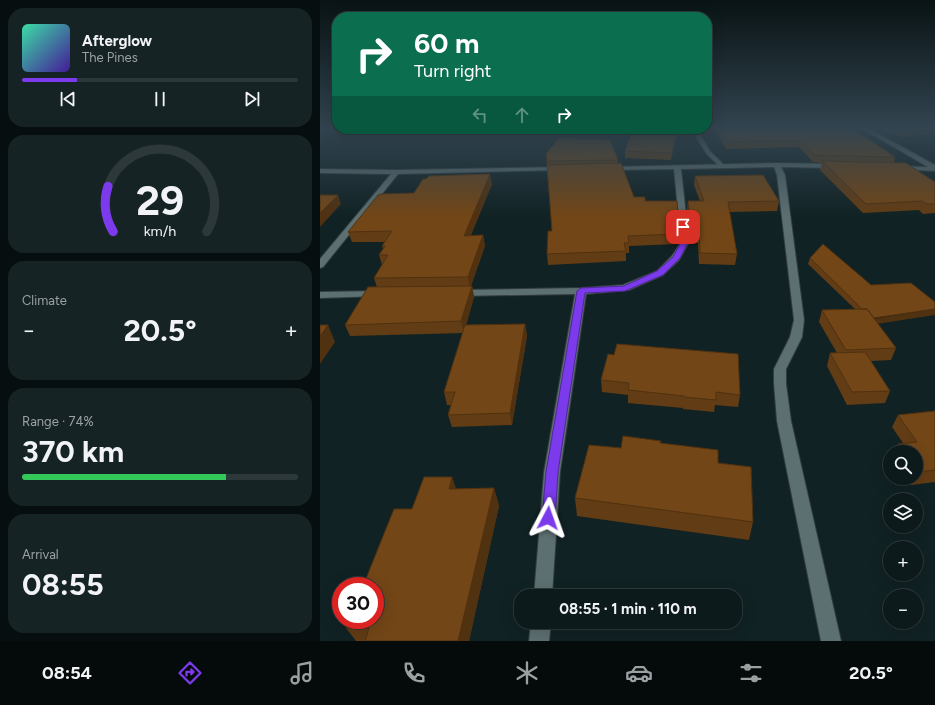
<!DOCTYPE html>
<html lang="en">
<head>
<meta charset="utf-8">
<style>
	body { margin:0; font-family:Figtree,sans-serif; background:#162324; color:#f1f3f6; height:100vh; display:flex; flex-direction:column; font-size:15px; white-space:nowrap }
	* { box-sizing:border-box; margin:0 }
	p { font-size:13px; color:#9aa1a3 }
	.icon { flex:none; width:22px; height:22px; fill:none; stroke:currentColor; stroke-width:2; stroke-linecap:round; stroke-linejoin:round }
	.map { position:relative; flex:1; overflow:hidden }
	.details { display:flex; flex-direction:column; gap:8px; padding:8px; background:#070e0f; width:320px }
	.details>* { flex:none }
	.banner { position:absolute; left:12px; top:12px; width:380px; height:122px; border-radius:16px; box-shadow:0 4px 16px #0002,0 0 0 1px #2d383a; background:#0b6e4f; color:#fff; overflow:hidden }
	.fabs { position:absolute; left:563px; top:445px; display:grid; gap:8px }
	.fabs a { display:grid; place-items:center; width:40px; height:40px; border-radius:50%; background:#0d1a1b; box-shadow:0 4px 16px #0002,0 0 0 1px #2d383a; font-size:20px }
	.speed { position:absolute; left:12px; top:577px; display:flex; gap:8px; font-size:20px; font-weight:700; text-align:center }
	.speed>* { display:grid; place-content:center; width:52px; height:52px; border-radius:50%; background:#0d1a1b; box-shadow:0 4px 16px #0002,0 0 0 1px #2d383a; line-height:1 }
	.speed .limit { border:6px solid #d22; background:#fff; color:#111 }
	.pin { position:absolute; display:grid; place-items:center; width:34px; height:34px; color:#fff; margin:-17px; border-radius:8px; box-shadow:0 2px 6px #0006 }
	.me { position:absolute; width:44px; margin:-22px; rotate:4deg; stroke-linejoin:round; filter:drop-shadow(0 0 3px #0008) }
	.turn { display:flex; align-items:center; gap:14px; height:84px; padding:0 16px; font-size:18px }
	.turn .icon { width:52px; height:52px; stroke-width:2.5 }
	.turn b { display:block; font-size:28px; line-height:34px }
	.lanes { display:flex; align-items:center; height:38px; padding:0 16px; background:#0003; justify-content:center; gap:20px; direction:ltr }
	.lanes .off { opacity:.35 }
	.big { font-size:30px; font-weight:700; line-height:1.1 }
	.details .widget { flex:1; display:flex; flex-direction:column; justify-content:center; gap:6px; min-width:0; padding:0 14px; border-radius:16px; background:#162324 }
	.details .dial { align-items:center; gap:0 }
	.dial svg { height:104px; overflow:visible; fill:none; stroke:#2d383a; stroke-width:7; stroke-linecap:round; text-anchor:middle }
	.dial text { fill:#f1f3f6; stroke:none }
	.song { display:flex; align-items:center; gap:12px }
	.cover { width:48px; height:48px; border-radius:6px; background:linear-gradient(135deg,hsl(160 70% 55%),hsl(260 70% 35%)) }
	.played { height:4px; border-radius:2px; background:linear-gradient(90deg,#7c3aed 20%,#2d383a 20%) }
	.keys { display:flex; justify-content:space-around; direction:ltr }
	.heat { display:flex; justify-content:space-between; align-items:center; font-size:22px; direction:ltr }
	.charge { height:6px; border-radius:3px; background:linear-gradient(90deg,#34c759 74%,#2d383a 0) }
	.trip { position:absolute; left:194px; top:589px; width:228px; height:40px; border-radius:16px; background:#0d1a1b; box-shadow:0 4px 16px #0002,0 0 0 1px #2d383a; font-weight:700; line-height:40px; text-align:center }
	.tabs { display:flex; height:64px; justify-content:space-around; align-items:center; background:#050a0b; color:#9aa1a3 }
	.tabs .icon { width:28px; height:28px }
	.tabs .on { color:#7c3aed }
	.tabs b { font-size:18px; color:#f1f3f6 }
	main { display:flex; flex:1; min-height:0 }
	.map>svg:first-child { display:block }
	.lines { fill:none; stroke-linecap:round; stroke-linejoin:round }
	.service-casing { stroke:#323d3e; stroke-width:2 }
	.minor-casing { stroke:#323d3e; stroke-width:2 }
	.service { fill:#5c6f71; fill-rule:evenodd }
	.minor { fill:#5c6f71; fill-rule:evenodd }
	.wall { fill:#623c14 }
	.shaded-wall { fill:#503110 }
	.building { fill:#724617; stroke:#503110 }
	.route { fill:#7c3aed; stroke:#51269a }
</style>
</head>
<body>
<main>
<section class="details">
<div class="widget">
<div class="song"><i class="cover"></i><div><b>Afterglow</b><p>The Pines</p></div></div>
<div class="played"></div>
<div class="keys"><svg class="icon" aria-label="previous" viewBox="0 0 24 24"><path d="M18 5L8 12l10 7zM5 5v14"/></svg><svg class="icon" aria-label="pause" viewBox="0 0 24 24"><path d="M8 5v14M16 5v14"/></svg><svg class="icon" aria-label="next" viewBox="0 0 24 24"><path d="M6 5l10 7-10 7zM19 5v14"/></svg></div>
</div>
<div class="widget dial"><svg viewBox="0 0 100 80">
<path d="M14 69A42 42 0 1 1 86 69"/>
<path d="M14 69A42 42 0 0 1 10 34" stroke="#7c3aed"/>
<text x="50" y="56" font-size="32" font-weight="700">29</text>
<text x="50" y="72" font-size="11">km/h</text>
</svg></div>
<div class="widget"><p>Climate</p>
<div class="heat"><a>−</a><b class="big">20.5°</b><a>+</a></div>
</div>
<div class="widget"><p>Range · 74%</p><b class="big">370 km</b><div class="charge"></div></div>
<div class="widget"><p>Arrival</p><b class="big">08:55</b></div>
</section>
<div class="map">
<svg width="615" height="641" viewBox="0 0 615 641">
	<rect width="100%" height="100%" fill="#112224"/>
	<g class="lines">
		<defs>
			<path id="service" d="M 371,129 L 377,129 L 390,151 L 404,165 L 404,167 L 400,167 L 386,153 Z"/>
			<path id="minor" d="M 539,127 L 546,127 L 615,165 L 615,171 L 578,169 L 578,167 L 580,166 L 608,167 Z
				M 457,163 L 515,164 L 518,166 L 515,168 L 461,167 L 465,175 L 484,320 L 482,337 L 466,369 L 466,384 L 471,421 L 521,641 L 501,641 L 457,421 L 454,384 L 454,369 L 470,337 L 474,320 L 457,175 L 454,167 L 361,169 L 369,242 L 359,260 L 343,275 L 309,290 L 266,294 L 240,472 L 232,596 L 214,596 L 224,472 L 255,294 L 139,296 L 134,293 L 139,290 L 261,288 L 303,285 L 337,271 L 352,256 L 361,242 L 354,169 L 289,170 L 286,168 L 287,167 Z
				M 241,167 L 244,169 L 243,170 L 78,174 L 3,267 L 0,268 L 0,259 L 71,174 L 0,173 L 0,169 L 76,170 Z
				M 57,291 L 62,294 L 61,296 L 0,298 L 0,292 Z
				M 211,622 L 231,622 L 229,641 L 209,641 Z"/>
		</defs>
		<use href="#service" class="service-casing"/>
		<use href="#minor" class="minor-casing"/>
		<use href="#service" class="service"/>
		<use href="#minor" class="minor"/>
	</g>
	<path class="wall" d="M 394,127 L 530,127 L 575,157 L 574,163 L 615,182 L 615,213 L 603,214 L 599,210 L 543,213 L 500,170 L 502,163 L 493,162 L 479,147 L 406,149 Z
		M 558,127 L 615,127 L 615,133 L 583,137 Z
		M 358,129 L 351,160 L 305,158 L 305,151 Z
		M 226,154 L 298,160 L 298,163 L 314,197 L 325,201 L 360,232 L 359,242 L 358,244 L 309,246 L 309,253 L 306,253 L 306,261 L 228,265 L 227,254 L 232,231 Z
		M 375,176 L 459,201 L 457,211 L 409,212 L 417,254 L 415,265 L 379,264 L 378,243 L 370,243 L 367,210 L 368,201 L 380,201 L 374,185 Z
		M 172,184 L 151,235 L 163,235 L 165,246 L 151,286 L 152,286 L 154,297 L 146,325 L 205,324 L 207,336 L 192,425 L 132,427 L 128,415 L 131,405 L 127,405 L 124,392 L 143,333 L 30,336 L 25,325 L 57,287 L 54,278 L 62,265 L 59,255 L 63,249 L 62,246 L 65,242 L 32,242 L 28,232 L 94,193 Z
		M 490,258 L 558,324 L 576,348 L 571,360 L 551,361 L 570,391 L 565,403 L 527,405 L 507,366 L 510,353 L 517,353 L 499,322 L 502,310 L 535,309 L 488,264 Z
		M 288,354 L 420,395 L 418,407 L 395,405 L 394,412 L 363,409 L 363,408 L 308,403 L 308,395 L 282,392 L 281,380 Z
		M 615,411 L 615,482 L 591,485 L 587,478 L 596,478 L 596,452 L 575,452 L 578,444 L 583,443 L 572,427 L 578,415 Z
		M 341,443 L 398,463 L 433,522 L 429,540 L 257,516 L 255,498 L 301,448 Z
		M 132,477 L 136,489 L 174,488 L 179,506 L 149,641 L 36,641 L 26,628 L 92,509 Z"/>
	<path class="shaded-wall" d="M 357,129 L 358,129 L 351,160 L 352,153 Z
		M 615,129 L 615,133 L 583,137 L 584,133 Z
		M 170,174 L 172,184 L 146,246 L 144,236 Z
		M 18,195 L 21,204 L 0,227 L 0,213 Z
		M 360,232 L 359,242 L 358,244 L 359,234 Z
		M 163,235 L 165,246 L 150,288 L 148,277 Z
		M 152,286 L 154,297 L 144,333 L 141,321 Z
		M 615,309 L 615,315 L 550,325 L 553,319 Z
		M 205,324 L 207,336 L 192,425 L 190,413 Z
		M 8,325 L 15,342 L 0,364 L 0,336 Z
		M 132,477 L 138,495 L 129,489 Z
		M 174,488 L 179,506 L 149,641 L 138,641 Z"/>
	<path class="building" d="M 398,127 L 530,127 L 575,157 L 495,155 L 480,141 L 406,142 Z
		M 569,127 L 615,127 L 615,129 L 584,133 Z
		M 313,129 L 357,129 L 352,153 L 305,151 Z
		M 239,138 L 290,140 L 298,160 L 227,161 L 226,154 Z
		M 502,161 L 586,163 L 615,182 L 615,204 L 607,204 L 602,201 L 546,204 Z
		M 301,163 L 314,197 L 325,197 L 325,201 L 357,201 L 360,232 L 359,234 L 308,236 L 309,243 L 304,243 L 306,251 L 227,254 L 228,231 L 232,231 L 227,165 Z
		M 170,174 L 144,236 L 163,235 L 148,277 L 54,278 L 68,255 L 59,255 L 65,246 L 62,246 L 72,231 L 28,232 L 58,195 L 61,194 L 94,193 L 103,179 L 106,179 L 109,176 Z
		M 443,175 L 459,201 L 408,202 L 417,254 L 380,253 L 379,232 L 371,233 L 368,201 L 384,201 L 375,176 Z
		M 0,195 L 18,195 L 0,213 Z
		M 503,244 L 551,285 L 591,283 L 615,302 L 615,309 L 554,318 L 547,309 L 542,309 L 490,258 Z
		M 152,286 L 141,321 L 25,325 L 48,287 Z
		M 547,309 L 576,348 L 526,350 L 502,310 Z
		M 205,324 L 190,413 L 128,415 L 135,392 L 124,392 L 145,325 Z
		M 0,325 L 8,325 L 0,336 Z
		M 297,344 L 418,354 L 420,395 L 396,392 L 396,400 L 364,397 L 364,396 L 308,390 L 309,383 L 281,380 L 288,354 L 294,355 Z
		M 545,352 L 570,391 L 532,392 L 510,353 Z
		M 615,411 L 615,470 L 598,472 L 596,470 L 596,452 L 584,452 L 578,444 L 597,442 L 578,415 Z
		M 303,436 L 341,441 L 340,443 L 398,450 L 398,463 L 431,467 L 433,522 L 255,498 L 269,445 L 301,448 Z
		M 104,477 L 132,477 L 129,489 L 174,488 L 138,641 L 45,641 L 49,628 L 26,628 L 29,620 L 55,620 L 55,586 L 43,586 L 74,509 L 92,509 Z"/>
	<linearGradient id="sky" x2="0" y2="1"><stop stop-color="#091314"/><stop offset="0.59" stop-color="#324450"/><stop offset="1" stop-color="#324450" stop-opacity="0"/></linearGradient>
	<rect width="615" height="217" fill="url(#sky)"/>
	<path class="route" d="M 363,225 L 367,227 L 368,242 L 360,258 L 343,275 L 305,291 L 265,293 L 238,472 L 235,518 L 233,523 L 228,524 L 224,523 L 222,518 L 226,472 L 257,291 L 261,288 L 304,286 L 337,271 L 353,257 L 361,242 L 360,227 Z"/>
</svg>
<div class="fabs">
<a><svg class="icon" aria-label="search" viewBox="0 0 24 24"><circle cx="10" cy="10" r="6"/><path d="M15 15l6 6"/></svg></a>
<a><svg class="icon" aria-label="layers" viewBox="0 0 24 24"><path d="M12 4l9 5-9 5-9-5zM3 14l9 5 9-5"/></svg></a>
<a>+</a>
<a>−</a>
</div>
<div class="speed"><div class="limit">30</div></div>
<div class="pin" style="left:363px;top:227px;background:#d93025"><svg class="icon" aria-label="arrive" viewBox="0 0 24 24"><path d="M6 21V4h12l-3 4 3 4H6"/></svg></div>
<svg class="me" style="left:228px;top:518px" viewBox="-20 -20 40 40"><path d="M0-17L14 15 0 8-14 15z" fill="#7c3aed" stroke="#fff" stroke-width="4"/></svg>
<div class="trip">08:55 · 1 min · 110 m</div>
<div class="banner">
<div class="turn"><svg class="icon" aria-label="right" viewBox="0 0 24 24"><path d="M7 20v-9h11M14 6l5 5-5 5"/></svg><div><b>60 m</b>Turn right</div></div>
<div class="lanes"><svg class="icon off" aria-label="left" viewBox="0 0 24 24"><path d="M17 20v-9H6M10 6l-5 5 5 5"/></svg><svg class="icon off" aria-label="ahead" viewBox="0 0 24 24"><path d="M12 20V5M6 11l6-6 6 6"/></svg><svg class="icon" aria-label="right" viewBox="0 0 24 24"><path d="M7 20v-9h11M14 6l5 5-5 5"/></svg></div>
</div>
</div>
</main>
<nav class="tabs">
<b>08:54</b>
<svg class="icon on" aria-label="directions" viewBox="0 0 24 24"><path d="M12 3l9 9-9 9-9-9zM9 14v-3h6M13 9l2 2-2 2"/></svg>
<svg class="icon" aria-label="music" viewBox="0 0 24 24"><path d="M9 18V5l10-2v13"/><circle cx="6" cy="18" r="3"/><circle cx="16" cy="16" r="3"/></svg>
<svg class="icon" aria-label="phone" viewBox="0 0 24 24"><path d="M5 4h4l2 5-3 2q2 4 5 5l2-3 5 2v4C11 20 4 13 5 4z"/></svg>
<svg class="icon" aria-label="climate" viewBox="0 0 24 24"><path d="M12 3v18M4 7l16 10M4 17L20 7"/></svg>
<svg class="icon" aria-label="car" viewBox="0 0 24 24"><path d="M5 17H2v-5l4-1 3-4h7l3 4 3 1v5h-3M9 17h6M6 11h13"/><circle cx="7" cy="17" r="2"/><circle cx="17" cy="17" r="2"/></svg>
<svg class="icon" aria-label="filters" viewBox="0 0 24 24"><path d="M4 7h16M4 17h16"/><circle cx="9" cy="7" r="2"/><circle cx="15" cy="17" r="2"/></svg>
<b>20.5°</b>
</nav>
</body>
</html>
